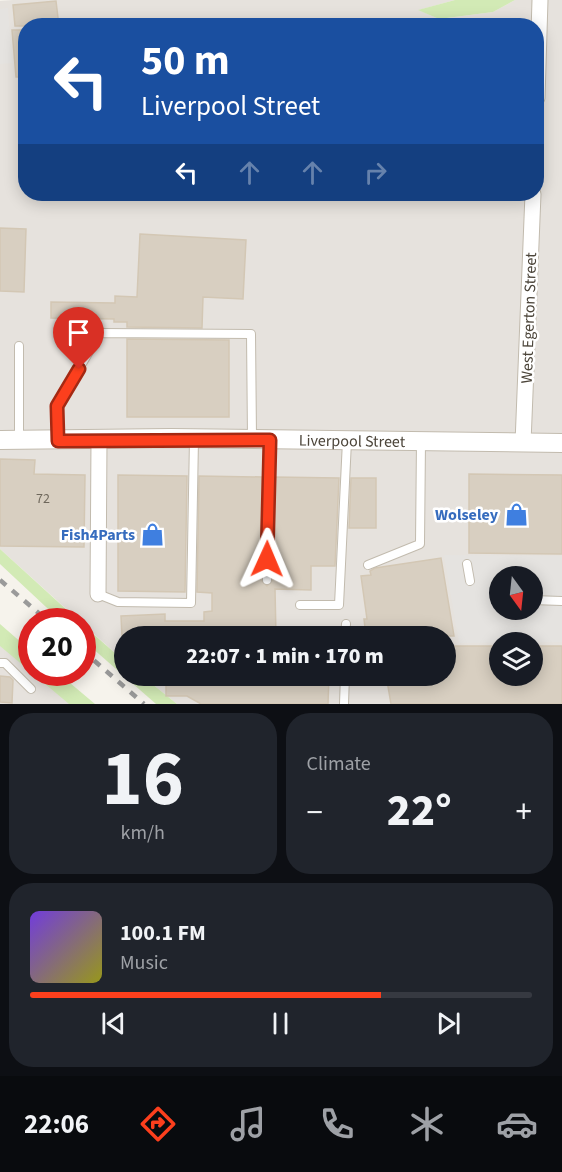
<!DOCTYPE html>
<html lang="en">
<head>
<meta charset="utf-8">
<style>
	body { margin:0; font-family:"Source Sans 3",sans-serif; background:#20242c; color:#f1f3f6; height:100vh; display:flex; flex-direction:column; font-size:22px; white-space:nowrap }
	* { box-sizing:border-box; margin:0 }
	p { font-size:20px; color:#9ea1a6 }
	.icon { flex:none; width:33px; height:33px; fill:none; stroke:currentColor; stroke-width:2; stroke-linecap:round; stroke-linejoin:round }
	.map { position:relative; height:704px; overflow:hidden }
	.details { display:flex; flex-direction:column; gap:9px; padding:9px; background:#0d0f14; flex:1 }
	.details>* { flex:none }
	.hud { position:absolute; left:18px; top:18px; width:526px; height:183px; border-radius:24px; box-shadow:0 3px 15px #0003; background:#1a4fa0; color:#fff; overflow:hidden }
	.needle { width:39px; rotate:165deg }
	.controls { position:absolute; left:489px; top:566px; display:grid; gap:12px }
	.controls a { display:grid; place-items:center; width:54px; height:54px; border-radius:50%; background:#171b24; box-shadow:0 3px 15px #0003; font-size:30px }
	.speed { position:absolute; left:18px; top:608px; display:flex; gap:12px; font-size:30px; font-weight:700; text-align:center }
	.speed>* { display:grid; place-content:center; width:78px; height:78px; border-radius:50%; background:#171b24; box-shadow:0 3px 15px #0003; line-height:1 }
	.speed .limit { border:9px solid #d22; background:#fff; color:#111 }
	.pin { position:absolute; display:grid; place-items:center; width:51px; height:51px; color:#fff; margin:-62px -26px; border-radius:50% 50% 50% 0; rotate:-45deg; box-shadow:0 0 6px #0007 }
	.pin .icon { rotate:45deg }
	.me { position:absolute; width:66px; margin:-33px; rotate:1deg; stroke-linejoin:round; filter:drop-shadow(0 0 4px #0008) }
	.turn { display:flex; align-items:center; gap:21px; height:126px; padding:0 24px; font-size:27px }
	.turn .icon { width:78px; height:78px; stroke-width:2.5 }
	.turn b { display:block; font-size:42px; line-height:51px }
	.lanes { display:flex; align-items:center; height:57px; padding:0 24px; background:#0003; justify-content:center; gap:30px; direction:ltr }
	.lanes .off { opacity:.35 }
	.big { font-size:45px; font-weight:800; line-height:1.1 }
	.details .tile { flex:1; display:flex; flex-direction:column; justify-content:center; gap:9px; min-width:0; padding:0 21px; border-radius:24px; background:#20242c }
	.details .dial { align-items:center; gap:0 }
	.dial b { font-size:78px; line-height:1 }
	.song { display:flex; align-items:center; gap:18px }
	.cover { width:72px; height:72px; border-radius:9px; background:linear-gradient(135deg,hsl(260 70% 55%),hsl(60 70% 35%)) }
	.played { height:6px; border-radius:3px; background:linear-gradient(90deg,#fc3f1d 70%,#363941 70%) }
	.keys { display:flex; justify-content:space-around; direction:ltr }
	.heat { display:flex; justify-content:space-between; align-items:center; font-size:33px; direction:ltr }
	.details .tiles { flex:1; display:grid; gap:9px; grid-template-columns:1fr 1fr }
	.tile:last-child { grid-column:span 2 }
	.trip { position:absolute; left:114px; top:626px; width:342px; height:60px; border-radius:30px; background:#171b24; box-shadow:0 3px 15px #0003; font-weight:800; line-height:60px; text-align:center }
	.tabs { display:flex; height:96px; justify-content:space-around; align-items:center; background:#090b0e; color:#9ea1a6 }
	.tabs .icon { width:42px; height:42px }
	.tabs .selected { color:#fc3f1d }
	.tabs b { font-size:27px; color:#f1f3f6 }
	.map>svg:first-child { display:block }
	.industrial { fill:#e6e2dd; fill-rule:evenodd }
	.green { fill:#d2eab5 }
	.parking { fill:#e5e3e0; fill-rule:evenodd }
	.building { fill:#d8cfc1; stroke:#d3c7b4; stroke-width:1.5 }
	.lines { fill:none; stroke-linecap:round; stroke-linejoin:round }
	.service-casing { stroke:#c2bbae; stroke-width:10 }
	.minor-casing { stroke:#c2bbae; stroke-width:17 }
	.tertiary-casing { stroke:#c2bbae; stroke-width:20 }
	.service { stroke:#fff; stroke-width:8 }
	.minor { stroke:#fff; stroke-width:15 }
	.tertiary { stroke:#fff; stroke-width:18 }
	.rail { stroke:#9a9a9a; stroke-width:4.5; stroke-dasharray:8 8; stroke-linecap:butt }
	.route-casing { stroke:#a42913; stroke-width:15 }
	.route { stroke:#fc3f1d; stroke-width:10 }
	.labels { text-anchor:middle; stroke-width:5; stroke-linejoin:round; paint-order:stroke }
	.number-label { font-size:14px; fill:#6e675b }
	.street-label { font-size:16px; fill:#4b4439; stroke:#fff }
	.shop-label { font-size:16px; font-weight:bold; fill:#366cbe; stroke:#fff; text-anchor:end }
</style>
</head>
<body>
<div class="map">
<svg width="562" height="704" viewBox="0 0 562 704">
	<rect width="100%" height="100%" fill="#f6f3ec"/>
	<path class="industrial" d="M 13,0 L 455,0 L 419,10 L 439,19 L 493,12 L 515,0 L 562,0 L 562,704 L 177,704 L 141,675 L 446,675 L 446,636 L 124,636 L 124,661 L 0,549 L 0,1 ZM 26,26 L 537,26 L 537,194 L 26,194 ZM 500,576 L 532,576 L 532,609 L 500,609 ZM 500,642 L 532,642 L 532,675 L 500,675 Z
		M 0,644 L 32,672 L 70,704 L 0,704 Z"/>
	<path class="green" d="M 455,0 L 515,0 L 493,12 L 439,19 L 418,10 Z
		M 0,549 L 79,621 L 61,621 L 0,564 Z
		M 0,624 L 31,651 L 32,672 L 57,672 L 95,704 L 69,704 L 0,646 Z
		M 82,624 L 124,661 L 124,675 L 141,675 L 177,704 L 156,704 L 83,640 Z"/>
	<path class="parking" d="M 8,8 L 12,63 L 0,64 L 0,9 Z
		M 444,555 L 562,556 L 562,642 L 459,643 ZM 500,576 L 532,576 L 532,609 L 500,609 Z"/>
	<path class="building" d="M 56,1 L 59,26 L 15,26 L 13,5 Z
		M 12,30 L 26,30 L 26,77 L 16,77 Z
		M 0,228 L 26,229 L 24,292 L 0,291 Z
		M 140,234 L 246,240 L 243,299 L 203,297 L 202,328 L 127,327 L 127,322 L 114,322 L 114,319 L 51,318 L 51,302 L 115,303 L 115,296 L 137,297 Z
		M 127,339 L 229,340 L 229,417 L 127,417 Z
		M 0,459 L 35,460 L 34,474 L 85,475 L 84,547 L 0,546 Z
		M 469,474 L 562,475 L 562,554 L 469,553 Z
		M 118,475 L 187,476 L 185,592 L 118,591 Z
		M 199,476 L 262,477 L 261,580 L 267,586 L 273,580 L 274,477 L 339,478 L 335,566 L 311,566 L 311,590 L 275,589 L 276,636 L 122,636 L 121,616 L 165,614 L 165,621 L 204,621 L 204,612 L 212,611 L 212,593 L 197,592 Z
		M 351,478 L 376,478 L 376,528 L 349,528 Z
		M 441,558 L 454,636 L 366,636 L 364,619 L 367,619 L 361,576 L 371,575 L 370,571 L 375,568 Z
		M 446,646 L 500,646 L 500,675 L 532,675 L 532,646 L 562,646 L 562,704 L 391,704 L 386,675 L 446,675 Z
		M 166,675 L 329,675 L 328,704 L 201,704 L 187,696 L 166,696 Z
		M 0,676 L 10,677 L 13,680 L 12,703 L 0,702 Z"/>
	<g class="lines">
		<defs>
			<path id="service" d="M 19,439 L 19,346
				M 58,439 L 57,406 L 100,333 L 251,334 L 252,438
				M 467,564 L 470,581
				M 368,565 L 420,544 L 421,441
				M 267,580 L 269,440
				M 98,594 L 118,602 L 191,603 L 194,439
				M 532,600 L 562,601
				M 300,605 L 339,605 L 347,441
				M 345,636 L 346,624
				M 0,663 L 5,663 L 31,689
				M 344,704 L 345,675"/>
			<path id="minor" d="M 537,98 L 540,0
				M 523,443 L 533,194
				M 98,594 L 99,441"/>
			<g id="tertiary">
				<path id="s1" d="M 0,440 L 171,438 L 562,443"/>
			</g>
		</defs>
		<use href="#service" class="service-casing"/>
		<use href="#minor" class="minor-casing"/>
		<use href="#tertiary" class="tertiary-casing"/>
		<use href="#service" class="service"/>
		<use href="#minor" class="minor"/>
		<use href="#tertiary" class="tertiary"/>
		<path class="rail" d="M 0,580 L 48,621
			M 82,650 L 144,704"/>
	</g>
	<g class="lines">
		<defs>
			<path id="route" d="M 79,369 L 57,406 L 58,441 L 270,440 L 267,559"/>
		</defs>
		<use href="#route" class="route-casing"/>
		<use href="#route" class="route"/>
	</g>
	<defs>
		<symbol id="shop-bare" viewBox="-9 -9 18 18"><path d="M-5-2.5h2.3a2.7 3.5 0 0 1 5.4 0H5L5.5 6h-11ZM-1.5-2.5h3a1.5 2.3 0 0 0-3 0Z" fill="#3f7fe0" stroke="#fff" stroke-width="2.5" paint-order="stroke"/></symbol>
	</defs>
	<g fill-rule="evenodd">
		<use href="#shop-bare" x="500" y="498" width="33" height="33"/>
		<use href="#shop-bare" x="136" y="518" width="33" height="33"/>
	</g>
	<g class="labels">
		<g class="number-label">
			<text x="43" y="503">72</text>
		</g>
		<g class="street-label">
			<text transform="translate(528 318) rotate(-88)" y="6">West Egerton Street</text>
			<text dy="6" stroke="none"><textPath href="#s1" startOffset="352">Liverpool Street</textPath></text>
		</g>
		<g class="shop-label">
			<text x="498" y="520">Wolseley</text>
			<text x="135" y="540">Fish4Parts</text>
		</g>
	</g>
</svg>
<div class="controls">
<a><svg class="needle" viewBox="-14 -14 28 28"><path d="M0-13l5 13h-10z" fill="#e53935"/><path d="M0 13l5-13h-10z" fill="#9ea1a6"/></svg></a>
<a><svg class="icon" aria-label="layers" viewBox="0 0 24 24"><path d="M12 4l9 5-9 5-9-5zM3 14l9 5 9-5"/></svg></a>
</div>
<div class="speed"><div class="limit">20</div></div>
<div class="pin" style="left:79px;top:369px;background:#d93025"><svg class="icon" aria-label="arrive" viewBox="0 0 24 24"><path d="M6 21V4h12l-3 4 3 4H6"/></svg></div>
<svg class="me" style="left:267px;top:559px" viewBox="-20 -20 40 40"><path d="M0-17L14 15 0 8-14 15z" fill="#fc3f1d" stroke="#fff" stroke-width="4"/></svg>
<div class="trip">22:07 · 1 min · 170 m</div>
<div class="hud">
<div class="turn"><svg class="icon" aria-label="left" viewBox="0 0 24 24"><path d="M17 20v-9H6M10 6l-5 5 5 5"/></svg><div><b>50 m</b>Liverpool Street</div></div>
<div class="lanes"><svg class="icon" aria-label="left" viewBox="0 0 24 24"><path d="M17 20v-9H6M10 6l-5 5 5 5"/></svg><svg class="icon off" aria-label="ahead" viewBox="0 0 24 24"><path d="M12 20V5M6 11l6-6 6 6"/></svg><svg class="icon off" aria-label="ahead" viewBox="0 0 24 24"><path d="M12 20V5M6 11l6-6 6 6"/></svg><svg class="icon off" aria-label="right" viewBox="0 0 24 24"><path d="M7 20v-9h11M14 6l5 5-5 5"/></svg></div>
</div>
</div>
<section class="details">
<div class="tiles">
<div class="tile dial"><b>16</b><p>km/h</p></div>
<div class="tile"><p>Climate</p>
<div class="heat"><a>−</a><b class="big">22°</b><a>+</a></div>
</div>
<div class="tile">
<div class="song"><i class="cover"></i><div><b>100.1 FM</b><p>Music</p></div></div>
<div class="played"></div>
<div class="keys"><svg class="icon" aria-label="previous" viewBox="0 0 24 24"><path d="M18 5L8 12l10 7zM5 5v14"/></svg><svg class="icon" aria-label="pause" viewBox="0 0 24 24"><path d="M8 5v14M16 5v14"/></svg><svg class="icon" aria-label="next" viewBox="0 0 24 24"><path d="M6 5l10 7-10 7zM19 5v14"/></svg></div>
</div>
</div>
</section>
<nav class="tabs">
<b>22:06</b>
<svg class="icon selected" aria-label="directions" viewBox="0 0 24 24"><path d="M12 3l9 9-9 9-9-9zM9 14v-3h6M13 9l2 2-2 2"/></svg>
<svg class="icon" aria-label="music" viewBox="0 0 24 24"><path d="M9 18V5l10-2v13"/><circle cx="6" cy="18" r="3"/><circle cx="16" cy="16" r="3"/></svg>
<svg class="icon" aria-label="phone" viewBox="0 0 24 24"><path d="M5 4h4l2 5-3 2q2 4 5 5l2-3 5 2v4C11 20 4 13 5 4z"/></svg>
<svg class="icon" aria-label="climate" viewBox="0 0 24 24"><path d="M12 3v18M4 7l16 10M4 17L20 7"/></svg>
<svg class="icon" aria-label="car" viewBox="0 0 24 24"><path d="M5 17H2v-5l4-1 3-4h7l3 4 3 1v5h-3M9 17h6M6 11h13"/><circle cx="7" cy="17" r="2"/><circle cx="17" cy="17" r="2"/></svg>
</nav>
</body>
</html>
